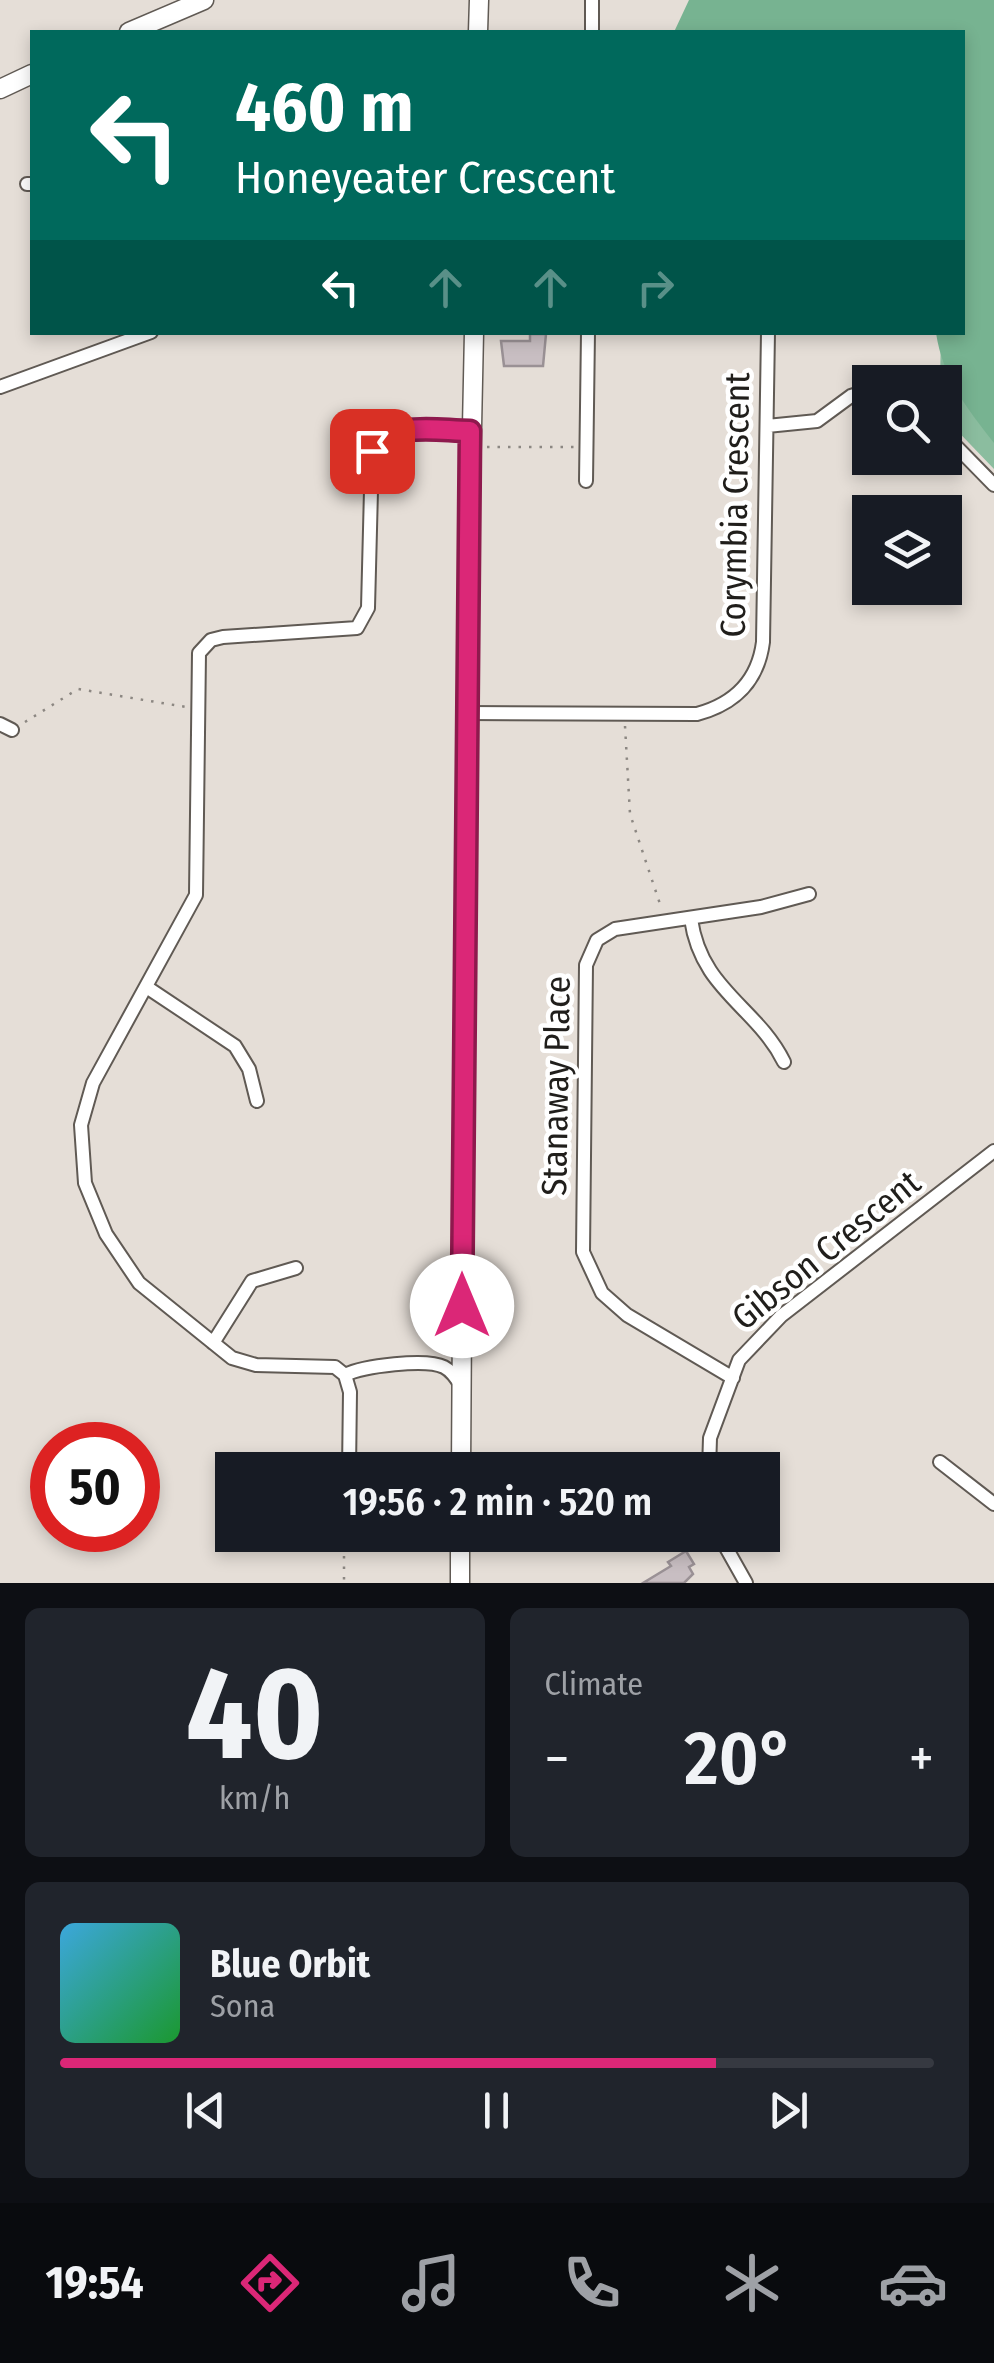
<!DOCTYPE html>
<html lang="en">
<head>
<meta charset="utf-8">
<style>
	body { margin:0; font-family:"Fira Sans Condensed",sans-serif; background:#20242c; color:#f1f3f6; height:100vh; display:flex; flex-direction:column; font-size:38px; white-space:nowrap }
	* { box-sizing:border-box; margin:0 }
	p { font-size:32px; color:#9ea1a6 }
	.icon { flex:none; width:55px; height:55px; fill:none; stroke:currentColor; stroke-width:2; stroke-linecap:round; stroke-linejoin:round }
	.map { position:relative; height:1583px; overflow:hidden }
	.drawer { display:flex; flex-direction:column; gap:25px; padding:25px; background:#0d0f14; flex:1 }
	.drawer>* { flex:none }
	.guide { position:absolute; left:30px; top:30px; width:935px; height:305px; border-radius:0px; box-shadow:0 5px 15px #0003; background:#00695c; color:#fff; overflow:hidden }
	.controls { position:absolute; left:852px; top:365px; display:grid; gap:20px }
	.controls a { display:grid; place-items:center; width:110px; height:110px; border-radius:0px; background:#171b24; box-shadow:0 5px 15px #0003; font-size:50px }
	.speed { position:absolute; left:30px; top:1422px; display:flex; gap:20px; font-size:50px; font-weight:700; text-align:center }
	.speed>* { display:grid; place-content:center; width:130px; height:130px; border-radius:50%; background:#171b24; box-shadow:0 5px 15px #0003; line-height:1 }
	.speed .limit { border:15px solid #d22; background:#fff; color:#111 }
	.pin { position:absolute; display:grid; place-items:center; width:85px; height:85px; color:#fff; margin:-42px; border-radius:20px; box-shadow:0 5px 15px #0006 }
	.me { position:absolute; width:110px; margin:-55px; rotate:0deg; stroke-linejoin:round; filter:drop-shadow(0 0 8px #0008) }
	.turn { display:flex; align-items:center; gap:35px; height:210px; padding:0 40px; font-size:45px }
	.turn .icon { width:130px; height:130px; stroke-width:2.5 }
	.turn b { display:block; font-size:70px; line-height:85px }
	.lanes { display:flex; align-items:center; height:95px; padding:0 40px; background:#0003; justify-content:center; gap:50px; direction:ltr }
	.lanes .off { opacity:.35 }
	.big { font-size:75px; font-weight:600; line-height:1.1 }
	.drawer .tile { flex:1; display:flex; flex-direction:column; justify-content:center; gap:15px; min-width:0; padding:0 35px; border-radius:15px; background:#20242c }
	.drawer .dial { align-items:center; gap:0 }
	.dial b { font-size:130px; line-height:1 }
	.song { display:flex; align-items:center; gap:30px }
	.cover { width:120px; height:120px; border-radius:15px; background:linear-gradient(135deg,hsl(200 70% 55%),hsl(130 70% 35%)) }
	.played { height:10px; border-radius:5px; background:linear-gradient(90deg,#db2777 75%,#363941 75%) }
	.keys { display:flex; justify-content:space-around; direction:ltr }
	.heat { display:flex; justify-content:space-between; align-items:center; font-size:55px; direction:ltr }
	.drawer .tiles { flex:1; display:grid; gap:25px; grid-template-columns:1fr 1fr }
	.tile:last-child { grid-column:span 2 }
	.trip { position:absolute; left:215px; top:1452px; width:565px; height:100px; border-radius:0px; background:#171b24; box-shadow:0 5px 15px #0003; font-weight:600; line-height:100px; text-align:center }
	.tab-bar { display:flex; height:160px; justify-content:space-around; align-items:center; background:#090b0e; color:#9ea1a6 }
	.tab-bar .icon { width:70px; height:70px }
	.tab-bar .active { color:#db2777 }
	.tab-bar b { font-size:45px; color:#f1f3f6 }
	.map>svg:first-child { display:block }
	.green { fill:#8bbd9f }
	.forest { fill:#77b391 }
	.building { fill:#c8bec2; stroke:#9a9195; stroke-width:2.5 }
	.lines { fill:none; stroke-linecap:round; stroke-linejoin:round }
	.minor-casing { stroke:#605a54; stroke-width:16 }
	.secondary-casing { stroke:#605a54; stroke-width:21 }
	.path { stroke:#8c8782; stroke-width:2.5; stroke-dasharray:2.5 8; stroke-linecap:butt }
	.minor { stroke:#fff; stroke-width:12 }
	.secondary { stroke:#fff; stroke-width:18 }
	.route-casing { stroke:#8e194d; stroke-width:25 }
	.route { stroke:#db2777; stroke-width:18 }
	.labels { text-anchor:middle; stroke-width:9; stroke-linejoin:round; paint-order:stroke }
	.street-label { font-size:35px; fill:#201e1b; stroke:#fff }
</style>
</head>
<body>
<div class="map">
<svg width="994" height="1583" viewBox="0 0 994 1583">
	<rect width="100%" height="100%" fill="#e5ded7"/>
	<path class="green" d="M 994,268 L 994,469 L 945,418 L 945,382 L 940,382 L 941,333 L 962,332 Z"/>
	<path class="forest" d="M 689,0 L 994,0 L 994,443 C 966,407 943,378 936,333 L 962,332 L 962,32 L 674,32 Z"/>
	<path class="building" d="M 530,334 L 546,334 L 543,366 L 504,366 L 501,341 L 530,341 Z
		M 686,1551 L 694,1564 L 689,1567 L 693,1574 L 684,1583 L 643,1583 L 671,1566 L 668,1562 Z"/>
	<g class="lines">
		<defs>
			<path id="minor" d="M 592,32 L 592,0
				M 27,184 L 32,184
				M 0,387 L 151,332
				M 767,426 L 817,421 L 851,396 L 870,390
				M 945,435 L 994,485
				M 586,481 L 588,332
				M 466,713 L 697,714 C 734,704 758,681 763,642 L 768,332
				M 0,724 L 12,730
				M 691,919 C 701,990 756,1006 784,1062
				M 148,988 L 235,1046 L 249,1069 L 257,1101
				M 213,1343 L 252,1281 L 296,1268
				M 345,1375 L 335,1367 L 256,1365 L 232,1358 L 139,1283 L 106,1234 L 85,1183 L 81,1125 L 93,1083 L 196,895 L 199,653 L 211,640 L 223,637 L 357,628 L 368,608 L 372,451 L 388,433 L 400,431 L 470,431
				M 345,1375 C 363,1366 426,1358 444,1367 C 452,1371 457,1379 461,1386
				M 345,1375 L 350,1392 L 349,1470
				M 733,1378 L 627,1315 L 602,1293 L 583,1252 L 586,965 L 597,940 L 615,929 L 761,907 L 809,894
				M 940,1462 L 994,1504
				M 709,1470 L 710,1438 L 739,1360 L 781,1316 L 994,1151
				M 719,1535 L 746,1583"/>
			<path id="secondary" d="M 129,32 L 204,0
				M 478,32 L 479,0
				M 0,89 L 32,74
				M 461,1470 L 466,713 L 474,332
				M 460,1583 L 460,1535"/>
		</defs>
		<use href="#minor" class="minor-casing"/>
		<use href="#secondary" class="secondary-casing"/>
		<path class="path" d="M 487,447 L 574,447
			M 25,722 L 78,689 L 186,707
			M 625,726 L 630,814 L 661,907
			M 344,1535 L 344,1583"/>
		<use href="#minor" class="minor"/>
		<use href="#secondary" class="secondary"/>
	</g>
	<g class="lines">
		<defs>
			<path id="route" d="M 372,451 C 393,420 437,431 470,431 L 462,1306"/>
		</defs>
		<use href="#route" class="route-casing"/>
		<use href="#route" class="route"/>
	</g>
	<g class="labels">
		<g class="street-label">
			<text transform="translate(735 505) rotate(-89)" y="12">Corymbia Crescent</text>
			<text transform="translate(556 1086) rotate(-89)" y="12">Stanaway Place</text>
			<text transform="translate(826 1250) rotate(-39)" y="12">Gibson Crescent</text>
		</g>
	</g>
</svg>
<div class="controls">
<a><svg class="icon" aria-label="search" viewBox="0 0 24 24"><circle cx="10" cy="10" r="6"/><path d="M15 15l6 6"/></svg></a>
<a><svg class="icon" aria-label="layers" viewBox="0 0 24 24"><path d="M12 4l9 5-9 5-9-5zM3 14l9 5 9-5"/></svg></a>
</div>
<div class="speed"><div class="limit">50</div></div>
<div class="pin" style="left:372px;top:451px;background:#d93025"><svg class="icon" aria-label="arrive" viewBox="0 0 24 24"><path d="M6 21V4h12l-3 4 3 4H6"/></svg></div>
<svg class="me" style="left:462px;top:1306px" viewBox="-20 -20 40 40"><circle r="19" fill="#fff"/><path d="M0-13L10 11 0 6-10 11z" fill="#db2777"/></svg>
<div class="trip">19:56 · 2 min · 520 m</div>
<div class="guide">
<div class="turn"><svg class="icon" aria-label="left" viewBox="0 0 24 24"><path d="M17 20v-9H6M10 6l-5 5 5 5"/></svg><div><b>460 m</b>Honeyeater Crescent</div></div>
<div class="lanes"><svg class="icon" aria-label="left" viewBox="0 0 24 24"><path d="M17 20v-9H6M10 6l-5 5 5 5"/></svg><svg class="icon off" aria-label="ahead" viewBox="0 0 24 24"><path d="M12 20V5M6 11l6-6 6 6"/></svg><svg class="icon off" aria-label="ahead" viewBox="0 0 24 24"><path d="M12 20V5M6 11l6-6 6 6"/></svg><svg class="icon off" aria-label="right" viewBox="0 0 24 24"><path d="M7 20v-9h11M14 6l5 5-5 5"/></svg></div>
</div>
</div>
<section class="drawer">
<div class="tiles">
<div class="tile dial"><b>40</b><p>km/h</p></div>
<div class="tile"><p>Climate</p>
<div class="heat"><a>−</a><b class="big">20°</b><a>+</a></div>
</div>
<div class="tile">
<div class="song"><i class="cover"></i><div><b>Blue Orbit</b><p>Sona</p></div></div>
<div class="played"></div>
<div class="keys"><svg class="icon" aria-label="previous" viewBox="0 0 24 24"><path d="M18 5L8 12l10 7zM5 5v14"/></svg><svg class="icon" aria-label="pause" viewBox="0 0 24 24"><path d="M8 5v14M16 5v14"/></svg><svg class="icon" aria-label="next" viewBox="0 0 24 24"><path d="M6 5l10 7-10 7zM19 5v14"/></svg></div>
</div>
</div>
</section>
<nav class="tab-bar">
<b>19:54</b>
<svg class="icon active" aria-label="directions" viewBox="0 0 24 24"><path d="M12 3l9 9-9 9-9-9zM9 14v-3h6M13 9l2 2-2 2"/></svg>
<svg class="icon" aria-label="music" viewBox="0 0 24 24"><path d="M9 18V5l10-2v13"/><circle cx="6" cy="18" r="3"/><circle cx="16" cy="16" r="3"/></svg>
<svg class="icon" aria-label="phone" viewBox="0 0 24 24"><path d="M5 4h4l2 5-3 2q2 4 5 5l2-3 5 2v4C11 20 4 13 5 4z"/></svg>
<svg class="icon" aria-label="climate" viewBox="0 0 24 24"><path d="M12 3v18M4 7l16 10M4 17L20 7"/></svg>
<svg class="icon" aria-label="car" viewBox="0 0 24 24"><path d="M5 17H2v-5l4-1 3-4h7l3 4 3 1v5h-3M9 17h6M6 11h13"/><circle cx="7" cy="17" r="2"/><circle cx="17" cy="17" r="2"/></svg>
</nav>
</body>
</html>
